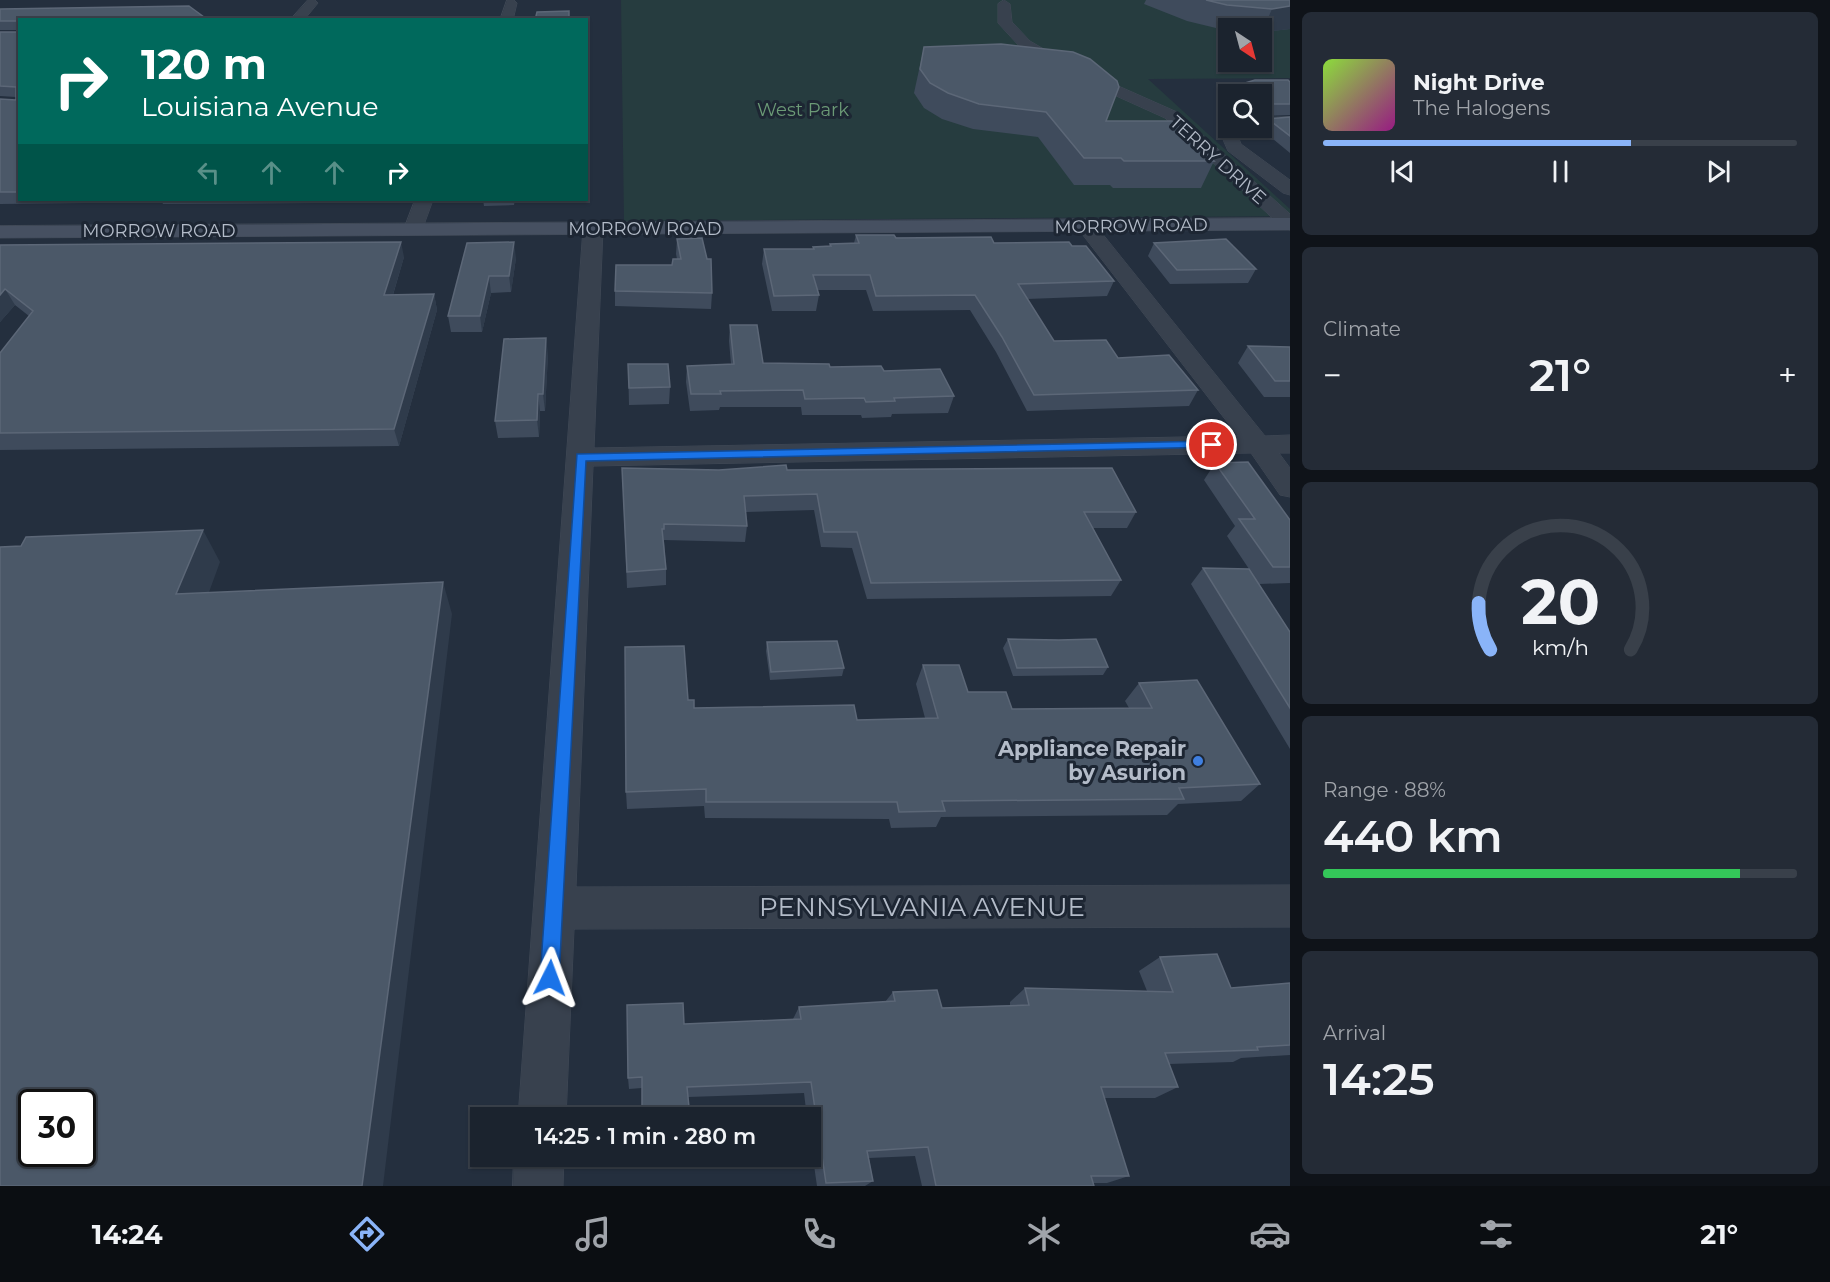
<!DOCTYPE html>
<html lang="en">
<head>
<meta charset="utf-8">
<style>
	body { margin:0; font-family:Montserrat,sans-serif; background:#242b36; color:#f1f3f6; height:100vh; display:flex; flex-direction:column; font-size:22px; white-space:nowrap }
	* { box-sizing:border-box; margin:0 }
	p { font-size:20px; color:#a0a4aa }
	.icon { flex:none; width:33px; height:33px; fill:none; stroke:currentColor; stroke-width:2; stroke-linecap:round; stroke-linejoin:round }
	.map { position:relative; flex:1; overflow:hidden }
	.panel { display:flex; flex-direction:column; gap:12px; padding:12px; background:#0f1319; width:540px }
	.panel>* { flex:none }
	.hud { position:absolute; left:18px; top:18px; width:570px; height:183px; border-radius:0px; box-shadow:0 2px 4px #0004,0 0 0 2px #39404a; background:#00695c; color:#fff; overflow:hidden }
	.needle { width:39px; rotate:144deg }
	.controls { position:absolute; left:1218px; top:18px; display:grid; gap:12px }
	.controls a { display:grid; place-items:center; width:54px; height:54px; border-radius:0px; background:#1b232e; box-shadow:0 2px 4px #0004,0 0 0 2px #39404a; font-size:30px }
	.speed { position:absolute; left:18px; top:1089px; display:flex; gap:12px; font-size:30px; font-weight:700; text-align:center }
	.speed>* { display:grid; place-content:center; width:78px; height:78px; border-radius:50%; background:#1b232e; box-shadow:0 2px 4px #0004,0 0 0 2px #39404a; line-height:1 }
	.speed .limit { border:3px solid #111; border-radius:9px; background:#fff; color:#111 }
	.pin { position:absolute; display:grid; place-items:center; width:51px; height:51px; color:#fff; margin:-26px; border:3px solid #fff; border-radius:50%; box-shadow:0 2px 6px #0007 }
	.me { position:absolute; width:66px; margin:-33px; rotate:3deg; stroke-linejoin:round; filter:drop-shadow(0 0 4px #0008) }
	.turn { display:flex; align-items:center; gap:21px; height:126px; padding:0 24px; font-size:27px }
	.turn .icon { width:78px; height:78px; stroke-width:2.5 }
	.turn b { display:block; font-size:42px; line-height:51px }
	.lanes { display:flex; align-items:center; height:57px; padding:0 24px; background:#0003; justify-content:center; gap:30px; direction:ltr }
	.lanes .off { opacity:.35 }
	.big { font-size:45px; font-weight:600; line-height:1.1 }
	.panel .tile { flex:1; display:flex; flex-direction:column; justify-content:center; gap:9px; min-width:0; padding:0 21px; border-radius:9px; background:#242b36 }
	.panel .dial { align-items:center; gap:0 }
	.dial svg { height:156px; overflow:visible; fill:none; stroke:#39404a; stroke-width:7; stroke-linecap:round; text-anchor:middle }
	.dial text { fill:#f1f3f6; stroke:none }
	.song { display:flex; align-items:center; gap:18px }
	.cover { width:72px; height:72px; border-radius:9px; background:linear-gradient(135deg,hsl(90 70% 55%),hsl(310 70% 35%)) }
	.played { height:6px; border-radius:3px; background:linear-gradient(90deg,#8ab4f8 65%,#39404a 65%) }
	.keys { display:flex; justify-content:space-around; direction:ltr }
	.heat { display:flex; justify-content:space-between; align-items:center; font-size:33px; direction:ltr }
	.charge { height:9px; border-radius:4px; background:linear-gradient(90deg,#34c759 88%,#39404a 0) }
	.trip { position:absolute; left:470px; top:1107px; width:351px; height:60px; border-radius:0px; background:#1b232e; box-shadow:0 2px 4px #0004,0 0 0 2px #39404a; font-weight:600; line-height:60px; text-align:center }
	.tabs { display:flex; height:96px; justify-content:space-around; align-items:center; background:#0b0e12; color:#a0a4aa }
	.tabs .icon { width:42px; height:42px }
	.tabs .current { color:#8ab4f8 }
	.tabs b { font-size:27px; color:#f1f3f6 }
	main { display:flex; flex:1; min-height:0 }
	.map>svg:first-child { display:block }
	.green { fill:#263c3f; fill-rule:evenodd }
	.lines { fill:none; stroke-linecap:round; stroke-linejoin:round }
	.street-casing { stroke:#414a57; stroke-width:1 }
	.secondary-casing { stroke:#414a57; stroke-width:1 }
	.street { fill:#38414e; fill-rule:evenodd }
	.secondary { fill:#465061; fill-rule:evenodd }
	.wall { fill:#3f4b5c }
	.shaded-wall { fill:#2f3b4b }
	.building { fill:#4b5868; stroke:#5c6777; stroke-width:1.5; fill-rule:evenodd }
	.route { fill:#1a73e8; stroke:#114b97; stroke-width:1.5 }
	.shop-dot { fill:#3f7fe0; stroke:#1d2633; stroke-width:2 }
	.labels { text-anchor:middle; stroke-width:6; stroke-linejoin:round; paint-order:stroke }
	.far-park-label { font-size:18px; fill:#6b9a76; stroke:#1d2633 }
	.far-street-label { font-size:18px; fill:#b4bcc9; stroke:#1d2633 }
	.poi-label { font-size:21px; font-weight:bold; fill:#b4bcc9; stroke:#1d2633; text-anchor:end }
	.near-street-label { font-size:26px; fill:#b4bcc9; stroke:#1d2633 }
</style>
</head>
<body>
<main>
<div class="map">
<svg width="1290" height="1186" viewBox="0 0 1290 1186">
	<rect width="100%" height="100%" fill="#242f3e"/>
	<path class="green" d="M 621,0 L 1283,0 L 1290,4 L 1290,78 L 1148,79 L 1290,209 L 1290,216 L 624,221 ZM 1228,28 L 1262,28 L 1262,62 L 1228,62 Z"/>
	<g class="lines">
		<defs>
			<path id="street" d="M 308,0 L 315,0 L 318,3 L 304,20 L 290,20 Z
				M 507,0 L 514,0 L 517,3 L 513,20 L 500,20 Z
				M 1004,0 L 1010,4 L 1012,22 L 1030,41 L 1071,65 L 1177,112 L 1290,214 L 1290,230 L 1283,228 L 1165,118 L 1061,71 L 1020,47 L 998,23 L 998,4 Z
				M 1290,117 L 1290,127 L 1262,128 L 1260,128 L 1262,118 Z
				M 1229,128 L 1247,128 L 1238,136 L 1241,144 L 1290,180 L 1290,195 L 1283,193 L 1228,151 L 1221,135 Z
				M 415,200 L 433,200 L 421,233 L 407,233 L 404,229 Z
				M 1086,220 L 1093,222 L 1265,436 L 1290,435 L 1290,453 L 1279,453 L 1290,468 L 1290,497 L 1280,495 L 1251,453 L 593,466 L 576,887 L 1290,885 L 1290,927 L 574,929 L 566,1118 L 518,1118 L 583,229 L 586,225 L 600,225 L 603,229 L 594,448 L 1238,436 L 1079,230 L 1076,226 Z
				M 514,1156 L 564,1156 L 563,1186 L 513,1186 Z"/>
			<path id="secondary" d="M 1290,218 L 1290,230 L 0,238 L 0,226 Z"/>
		</defs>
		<use href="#street" class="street-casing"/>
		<use href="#secondary" class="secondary-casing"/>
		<use href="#street" class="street"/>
		<use href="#secondary" class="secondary"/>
	</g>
	<path class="wall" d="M 1146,0 L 1290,0 L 1290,29 L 1262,32 L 1262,28 L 1228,28 L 1228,29 L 1216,28 L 1187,21 L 1144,4 Z
		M 0,9 L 20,20 L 20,200 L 90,200 L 87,203 L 0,204 L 0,99 L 16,100 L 16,97 L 0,96 L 0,32 L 17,32 L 17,30 L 0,30 Z
		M 924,47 L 1106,121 L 1214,161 L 1201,188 L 1113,188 L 1110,185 L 1074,185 L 1038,137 L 973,129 L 942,119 L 924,108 L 914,93 Z
		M 1290,82 L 1290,115 L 1264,116 L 1262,120 L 1262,94 L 1228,94 L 1228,104 L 1223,99 L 1228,88 Z
		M 1290,117 L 1290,153 L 1262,130 L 1268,119 Z
		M 161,200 L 320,200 L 319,203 L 163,204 Z
		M 483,200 L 515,200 L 514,205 L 484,206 Z
		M 856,235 L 994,243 L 1072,246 L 1114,281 L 1107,296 L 1027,299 L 1054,341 L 1118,358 L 1198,390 L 1189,406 L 1027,411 L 996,352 L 970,310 L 873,311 L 866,290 L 817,290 L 819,295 L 816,311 L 772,311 L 762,264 L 764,249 L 813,249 L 813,247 L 829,246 L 830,244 L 854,243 Z
		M 677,239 L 712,293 L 711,309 L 615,306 L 615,291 L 672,265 L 677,259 L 676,254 Z
		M 467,243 L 516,258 L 511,292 L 491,293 L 482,332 L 451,332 L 448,316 Z
		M 1154,243 L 1256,269 L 1248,283 L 1170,284 L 1148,256 Z
		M 0,245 L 404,257 L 393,295 L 434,294 L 437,310 L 399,446 L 0,450 L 0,353 L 29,316 L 15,305 L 0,322 Z
		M 730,325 L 763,363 L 884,371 L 954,396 L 948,413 L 892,414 L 891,417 L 862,418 L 861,415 L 802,415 L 801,407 L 720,407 L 719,410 L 690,411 L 686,382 L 687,366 L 731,364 L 729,341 Z
		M 1248,346 L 1290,347 L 1290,397 L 1264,397 L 1238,363 Z
		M 548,354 L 545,411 L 540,411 L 539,437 L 498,438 L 495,421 Z
		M 628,364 L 670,387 L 669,404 L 629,405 Z
		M 1215,463 L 1290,520 L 1290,583 L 1259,584 L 1290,632 L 1290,749 L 1191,584 L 1203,568 L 1249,569 L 1227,536 L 1235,526 L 1204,480 Z
		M 622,468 L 719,470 L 787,470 L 1136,512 L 1127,528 L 1093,528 L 1121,580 L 1111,596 L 867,599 L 852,548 L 821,547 L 814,510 L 746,512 L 747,526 L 745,542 L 664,540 L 666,569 L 666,585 L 627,588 Z
		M 1008,639 L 1108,667 L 1103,675 L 1013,676 L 1003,648 Z
		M 767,642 L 844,668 L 842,676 L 770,680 L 766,651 Z
		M 923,665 L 968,692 L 1012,709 L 1129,708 L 1125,701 L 1139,683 L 1260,784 L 1241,801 L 1178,804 L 1167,815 L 941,817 L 936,827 L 891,828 L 889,819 L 705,818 L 704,806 L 627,809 L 626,792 L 688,700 L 694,708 L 857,720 L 925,718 L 916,684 Z
		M 1160,957 L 1231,988 L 1290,983 L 1290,1055 L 1241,1058 L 1233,1062 L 1169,1064 L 1178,1087 L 1155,1098 L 1104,1098 L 1129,1176 L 1107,1183 L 1093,1183 L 1094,1186 L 922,1186 L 915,1156 L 869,1158 L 873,1181 L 865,1186 L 817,1186 L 810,1138 L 810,1118 L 807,1118 L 804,1093 L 688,1097 L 689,1107 L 687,1117 L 642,1118 L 642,1088 L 629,1089 L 628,1078 L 684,1024 L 793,1019 L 799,1007 L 885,1002 L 893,992 L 942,1008 L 1010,1005 L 1010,1002 L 1025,988 L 1147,991 L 1139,971 Z"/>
	<path class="shaded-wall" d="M 1290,6 L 1290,29 L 1262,32 L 1272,9 Z
		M 401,242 L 404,257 L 388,311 L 384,295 Z
		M 514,242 L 516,258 L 511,292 L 509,276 Z
		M 489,276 L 491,293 L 482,332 L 480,316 Z
		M 5,289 L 15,305 L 0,322 L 0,295 Z
		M 434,294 L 437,310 L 399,446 L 394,429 Z
		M 546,338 L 548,354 L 545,411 L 543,394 Z
		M 538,394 L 540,411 L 539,437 L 537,420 Z
		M 203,530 L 220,562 L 197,625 L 176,594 Z
		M 443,582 L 452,614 L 383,1186 L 362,1186 Z"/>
	<path class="building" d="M 1206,0 L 1290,0 L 1290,6 L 1272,9 L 1227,5 Z
		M 189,6 L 208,20 L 20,20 L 20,192 L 0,192 L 0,99 L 16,100 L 16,87 L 0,86 L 0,32 L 17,32 L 17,21 L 0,21 L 0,9 Z
		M 569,11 L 569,20 L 535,20 L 537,12 Z
		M 435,17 L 468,17 L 467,20 L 435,20 Z
		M 1001,44 L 1073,52 L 1090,59 L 1117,81 L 1119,87 L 1106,121 L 1172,121 L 1214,161 L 1124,161 L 1121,158 L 1084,158 L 1046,112 L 979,104 L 948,93 L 930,83 L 920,69 L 924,47 Z
		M 1255,80 L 1288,80 L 1290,82 L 1290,104 L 1268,104 L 1264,115 L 1262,114 L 1262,94 L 1237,94 L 1228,88 Z
		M 1290,117 L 1290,136 L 1268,119 Z
		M 856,235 L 894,235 L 896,238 L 991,237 L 994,243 L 1069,242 L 1072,246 L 1086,246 L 1114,281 L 1018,284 L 1054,341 L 1106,340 L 1118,358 L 1169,355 L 1198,390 L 1034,395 L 1002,337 L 975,295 L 876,296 L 870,275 L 813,275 L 819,295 L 774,296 L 764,249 L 814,249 L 813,247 L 831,246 L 830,244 L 859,243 Z
		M 702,238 L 707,259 L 711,259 L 712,293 L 615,291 L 616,265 L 672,265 L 673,259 L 681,259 L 677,239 Z
		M 1226,239 L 1256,269 L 1177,270 L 1154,243 Z
		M 401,242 L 384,295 L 434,294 L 394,429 L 0,433 L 0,353 L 33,311 L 5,289 L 0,295 L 0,245 Z
		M 514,242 L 509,276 L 489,276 L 480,316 L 448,316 L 467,243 Z
		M 730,325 L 757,325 L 763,363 L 829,364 L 830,367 L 881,366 L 884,371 L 940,369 L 954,396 L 894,398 L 895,401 L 866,402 L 864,398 L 805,399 L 803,390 L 720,391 L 721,394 L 691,394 L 687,366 L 734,364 Z
		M 546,338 L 543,394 L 538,394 L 537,420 L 495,421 L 504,339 Z
		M 1248,346 L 1290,347 L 1290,381 L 1275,381 Z
		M 628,364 L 668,364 L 670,387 L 629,388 Z
		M 1248,462 L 1290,520 L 1290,567 L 1273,567 L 1239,519 L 1255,519 L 1215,463 Z
		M 786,465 L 787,470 L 1112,468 L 1136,512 L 1084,512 L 1121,580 L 871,583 L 857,532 L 824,532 L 817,494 L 744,496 L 747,526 L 664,524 L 664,529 L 662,529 L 666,569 L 627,572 L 622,468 L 719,470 Z
		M 203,530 L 176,594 L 443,582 L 362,1186 L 0,1186 L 0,547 L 21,546 L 26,537 ZM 32,1102 L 82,1102 L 82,1154 L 32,1154 Z
		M 1203,568 L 1249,569 L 1290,632 L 1290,708 Z
		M 1008,639 L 1059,640 L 1096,639 L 1108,667 L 1017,668 Z
		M 837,641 L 844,668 L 771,672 L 767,642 Z
		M 684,646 L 688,700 L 694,700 L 694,708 L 854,705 L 857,720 L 938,718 L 923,665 L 959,665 L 968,692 L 1006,692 L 1012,709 L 1152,708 L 1139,683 L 1197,680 L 1260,784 L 1179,788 L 1184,799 L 942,801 L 945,811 L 899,812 L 897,802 L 706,802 L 706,789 L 626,792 L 625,647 Z
		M 1217,954 L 1231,988 L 1290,983 L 1290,1045 L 1257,1047 L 1258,1050 L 1165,1053 L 1178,1087 L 1101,1087 L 1129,1176 L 1091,1176 L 1094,1186 L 936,1186 L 928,1147 L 867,1151 L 873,1181 L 826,1183 L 811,1082 L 687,1087 L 689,1107 L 642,1109 L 642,1077 L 628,1078 L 627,1005 L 683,1003 L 684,1024 L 801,1019 L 799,1007 L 895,1001 L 893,992 L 937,990 L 942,1008 L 1029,1005 L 1025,988 L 1173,992 L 1160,957 Z"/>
	<path class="route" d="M 1212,441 L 1218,445 L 1216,447 L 586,461 L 559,978 L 556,984 L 550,987 L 543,984 L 540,978 L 577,454 Z"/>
	<circle class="shop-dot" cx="1198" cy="761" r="6"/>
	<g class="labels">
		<g class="far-park-label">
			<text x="803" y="116">West Park</text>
		</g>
		<g class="far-street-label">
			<text transform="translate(1218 160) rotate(42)" y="6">TERRY DRIVE</text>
			<text transform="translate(1131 226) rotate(-1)" y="6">MORROW ROAD</text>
			<text x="645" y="235">MORROW ROAD</text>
			<text x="159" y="237">MORROW ROAD</text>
		</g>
		<g class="poi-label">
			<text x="1186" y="756">Appliance Repair<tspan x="1186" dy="24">by Asurion</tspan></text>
		</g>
		<g class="near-street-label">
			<text x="922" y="916">PENNSYLVANIA AVENUE</text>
		</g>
	</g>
</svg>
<div class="controls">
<a><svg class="needle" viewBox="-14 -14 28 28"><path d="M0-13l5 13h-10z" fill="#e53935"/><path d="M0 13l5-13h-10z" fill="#a0a4aa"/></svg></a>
<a><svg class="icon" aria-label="search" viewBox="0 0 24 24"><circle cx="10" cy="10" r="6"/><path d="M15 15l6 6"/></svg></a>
</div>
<div class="speed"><div class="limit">30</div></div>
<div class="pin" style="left:1212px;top:445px;background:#d93025"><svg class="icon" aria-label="arrive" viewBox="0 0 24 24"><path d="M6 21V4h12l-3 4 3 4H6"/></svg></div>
<svg class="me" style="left:550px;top:978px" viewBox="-20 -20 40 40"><path d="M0-17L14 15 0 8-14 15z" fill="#1a73e8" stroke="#fff" stroke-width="4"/></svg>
<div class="trip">14:25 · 1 min · 280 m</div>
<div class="hud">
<div class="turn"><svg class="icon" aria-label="right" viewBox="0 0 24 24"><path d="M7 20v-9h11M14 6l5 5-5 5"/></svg><div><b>120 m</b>Louisiana Avenue</div></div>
<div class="lanes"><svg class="icon off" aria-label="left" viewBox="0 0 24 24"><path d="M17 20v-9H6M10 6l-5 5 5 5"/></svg><svg class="icon off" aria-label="ahead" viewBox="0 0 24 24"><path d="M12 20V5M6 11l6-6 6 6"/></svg><svg class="icon off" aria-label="ahead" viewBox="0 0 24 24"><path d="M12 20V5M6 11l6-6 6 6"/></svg><svg class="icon" aria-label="right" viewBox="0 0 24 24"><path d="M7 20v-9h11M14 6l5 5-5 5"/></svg></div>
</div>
</div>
<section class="panel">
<div class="tile">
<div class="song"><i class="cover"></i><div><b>Night Drive</b><p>The Halogens</p></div></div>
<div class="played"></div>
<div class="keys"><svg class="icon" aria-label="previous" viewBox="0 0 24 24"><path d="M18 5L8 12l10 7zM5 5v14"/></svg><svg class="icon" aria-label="pause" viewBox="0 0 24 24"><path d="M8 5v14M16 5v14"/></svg><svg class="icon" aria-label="next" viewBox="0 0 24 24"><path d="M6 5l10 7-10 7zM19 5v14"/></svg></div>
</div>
<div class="tile"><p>Climate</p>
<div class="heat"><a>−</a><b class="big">21°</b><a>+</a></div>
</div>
<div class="tile dial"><svg viewBox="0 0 100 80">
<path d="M14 69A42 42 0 1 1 86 69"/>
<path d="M14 69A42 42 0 0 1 8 45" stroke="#8ab4f8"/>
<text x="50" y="56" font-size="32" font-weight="700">20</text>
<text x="50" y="72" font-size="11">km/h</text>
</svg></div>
<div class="tile"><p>Range · 88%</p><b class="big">440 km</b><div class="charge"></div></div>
<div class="tile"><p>Arrival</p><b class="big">14:25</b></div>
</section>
</main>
<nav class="tabs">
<b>14:24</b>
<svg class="icon current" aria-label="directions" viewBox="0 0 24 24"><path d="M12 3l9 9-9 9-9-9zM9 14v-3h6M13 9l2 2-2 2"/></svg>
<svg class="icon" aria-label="music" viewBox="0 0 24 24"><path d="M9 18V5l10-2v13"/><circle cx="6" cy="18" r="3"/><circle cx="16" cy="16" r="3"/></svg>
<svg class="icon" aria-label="phone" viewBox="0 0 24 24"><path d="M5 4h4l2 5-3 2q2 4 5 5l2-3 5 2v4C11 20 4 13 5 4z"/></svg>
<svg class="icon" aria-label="climate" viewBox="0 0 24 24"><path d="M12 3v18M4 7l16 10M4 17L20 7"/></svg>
<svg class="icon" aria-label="car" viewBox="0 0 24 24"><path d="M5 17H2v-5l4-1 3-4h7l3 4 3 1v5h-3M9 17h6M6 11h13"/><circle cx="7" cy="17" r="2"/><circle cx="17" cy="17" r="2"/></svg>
<svg class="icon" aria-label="filters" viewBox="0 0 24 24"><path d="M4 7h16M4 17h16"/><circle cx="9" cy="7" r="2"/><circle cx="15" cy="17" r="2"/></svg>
<b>21°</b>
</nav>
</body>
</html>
